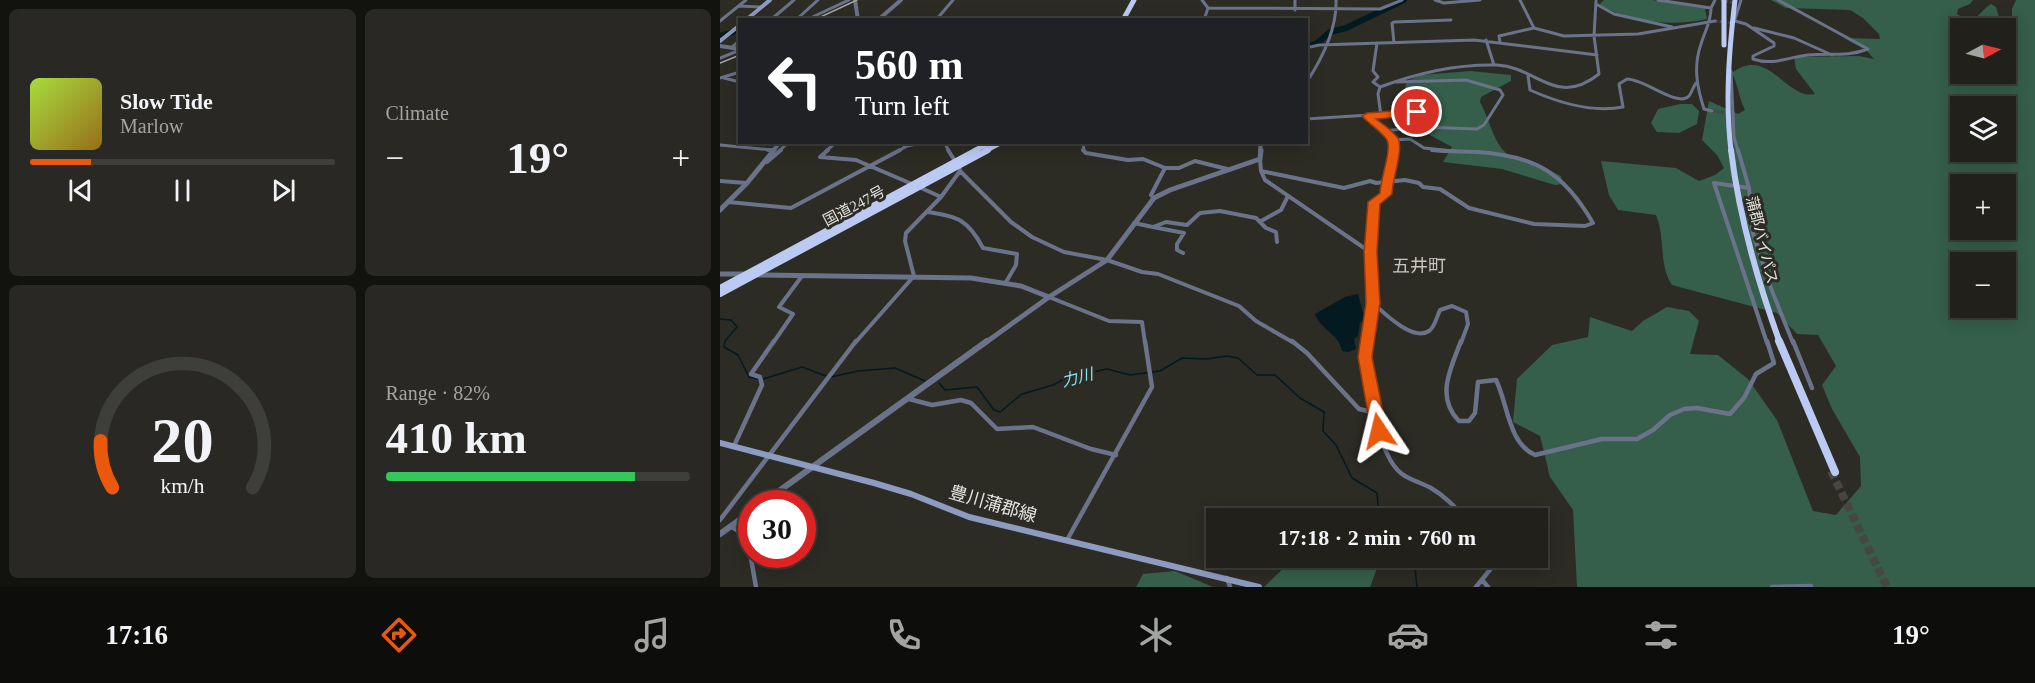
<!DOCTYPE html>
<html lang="en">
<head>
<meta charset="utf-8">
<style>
	body { margin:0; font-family:"Times New Roman","Noto Sans JP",serif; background:#292824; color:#f1f3f6; height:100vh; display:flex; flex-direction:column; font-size:22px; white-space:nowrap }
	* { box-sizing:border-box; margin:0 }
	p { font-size:20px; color:#a2a3a3 }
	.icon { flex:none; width:33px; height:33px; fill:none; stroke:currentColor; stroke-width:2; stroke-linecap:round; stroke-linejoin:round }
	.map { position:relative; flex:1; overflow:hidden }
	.details { display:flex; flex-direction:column; gap:9px; padding:9px; background:#12120f; width:720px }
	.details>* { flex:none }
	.banner { position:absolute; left:18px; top:18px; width:570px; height:126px; border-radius:0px; box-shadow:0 3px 15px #0003,0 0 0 2px #3e3e3a; background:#202124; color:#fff; overflow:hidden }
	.needle { width:39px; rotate:83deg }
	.controls { position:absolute; left:1230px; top:18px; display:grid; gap:12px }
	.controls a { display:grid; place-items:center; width:66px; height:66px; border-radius:0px; background:#21201b; box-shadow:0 3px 15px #0003,0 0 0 2px #3e3e3a; font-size:30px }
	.speed { position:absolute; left:18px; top:490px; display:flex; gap:12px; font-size:30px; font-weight:700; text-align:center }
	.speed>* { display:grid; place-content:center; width:78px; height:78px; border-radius:50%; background:#21201b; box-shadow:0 3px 15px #0003,0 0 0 2px #3e3e3a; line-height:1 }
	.speed .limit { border:9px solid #d22; background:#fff; color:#111 }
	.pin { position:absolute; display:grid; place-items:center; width:51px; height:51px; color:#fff; margin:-26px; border:3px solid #fff; border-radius:50%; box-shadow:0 2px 6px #0007 }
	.me { position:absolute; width:66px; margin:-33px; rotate:350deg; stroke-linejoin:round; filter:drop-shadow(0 0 4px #0008) }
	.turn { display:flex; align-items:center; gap:21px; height:126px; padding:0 18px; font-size:27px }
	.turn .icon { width:78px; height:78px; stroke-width:2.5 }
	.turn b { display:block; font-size:42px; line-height:51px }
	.big { font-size:45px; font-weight:700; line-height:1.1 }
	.details .tile { flex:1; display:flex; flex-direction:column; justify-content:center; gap:9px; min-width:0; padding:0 21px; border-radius:9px; background:#292824 }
	.details .dial { align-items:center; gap:0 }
	.dial svg { height:156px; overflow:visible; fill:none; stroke:#3e3e3a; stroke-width:7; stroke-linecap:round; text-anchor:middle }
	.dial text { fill:#f1f3f6; stroke:none }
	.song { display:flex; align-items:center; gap:18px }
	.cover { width:72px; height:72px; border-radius:9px; background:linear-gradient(135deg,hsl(80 70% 55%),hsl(40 70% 35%)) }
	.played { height:6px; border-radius:3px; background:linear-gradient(90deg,#ea580c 20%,#3e3e3a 20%) }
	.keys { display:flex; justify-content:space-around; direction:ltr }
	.heat { display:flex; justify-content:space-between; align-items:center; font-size:33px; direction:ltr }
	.charge { height:9px; border-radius:4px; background:linear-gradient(90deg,#34c759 82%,#3e3e3a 0) }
	.details .tiles { flex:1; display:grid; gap:9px; grid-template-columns:repeat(2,1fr) }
	.trip { position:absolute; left:486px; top:508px; width:342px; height:60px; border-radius:0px; background:#21201b; box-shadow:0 3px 15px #0003,0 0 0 2px #3e3e3a; font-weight:700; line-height:60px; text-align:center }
	.dock { display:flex; height:96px; justify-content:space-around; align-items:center; background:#0d0d0b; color:#a2a3a3 }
	.dock .icon { width:42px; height:42px }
	.dock .selected { color:#ea580c }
	.dock b { font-size:27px; color:#f1f3f6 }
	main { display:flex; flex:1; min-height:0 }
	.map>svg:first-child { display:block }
	.green { fill:#355e4b; fill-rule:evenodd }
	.water { fill:#021a20 }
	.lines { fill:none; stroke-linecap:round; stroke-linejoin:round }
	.stream { stroke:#021a20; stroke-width:1.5 }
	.river { stroke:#021a20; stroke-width:6 }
	.minor-tunnel { stroke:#474640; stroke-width:3; stroke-dasharray:3 1.5; stroke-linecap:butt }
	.trunk-tunnel { stroke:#474640; stroke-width:8; stroke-dasharray:8 4; stroke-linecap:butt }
	.minor-far2 { stroke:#6a738a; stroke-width:3 }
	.minor-far1 { stroke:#6a738a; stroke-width:4 }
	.minor { stroke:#6a738a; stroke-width:4.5 }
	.tertiary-far2 { stroke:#6a738a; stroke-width:4 }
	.tertiary-far1 { stroke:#6a738a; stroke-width:5 }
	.tertiary { stroke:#6a738a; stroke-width:6 }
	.secondary-far1 { stroke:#8e9bc0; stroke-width:4 }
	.secondary { stroke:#8e9bc0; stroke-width:6 }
	.trunk-far2 { stroke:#bacaf2; stroke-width:5 }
	.trunk-far1 { stroke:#bacaf2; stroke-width:6 }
	.trunk { stroke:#bacaf2; stroke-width:8 }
	.rail { stroke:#a6a5a0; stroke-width:1.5 }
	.route { fill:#ea580c; stroke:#983908; stroke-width:1.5 }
	.labels { text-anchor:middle; stroke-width:6; stroke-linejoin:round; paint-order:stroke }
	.street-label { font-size:15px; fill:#e3e2de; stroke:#2c2b24 }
	.water-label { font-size:16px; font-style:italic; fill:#8be3f9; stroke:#2c2b24 }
	.quarter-label { font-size:18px; fill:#c7c5bd; stroke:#2c2b24 }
	.near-street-label { font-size:18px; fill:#e3e2de; stroke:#2c2b24 }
</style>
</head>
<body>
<main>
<section class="details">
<div class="tiles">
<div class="tile">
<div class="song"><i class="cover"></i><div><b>Slow Tide</b><p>Marlow</p></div></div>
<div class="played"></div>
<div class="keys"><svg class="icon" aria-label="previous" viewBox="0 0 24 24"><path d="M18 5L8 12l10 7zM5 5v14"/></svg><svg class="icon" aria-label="pause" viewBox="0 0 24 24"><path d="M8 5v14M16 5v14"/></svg><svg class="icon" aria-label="next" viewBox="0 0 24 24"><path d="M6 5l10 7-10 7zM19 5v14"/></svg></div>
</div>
<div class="tile"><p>Climate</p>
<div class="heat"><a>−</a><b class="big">19°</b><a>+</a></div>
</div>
<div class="tile dial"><svg viewBox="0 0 100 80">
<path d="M14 69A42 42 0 1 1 86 69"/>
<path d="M14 69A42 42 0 0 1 8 45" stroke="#ea580c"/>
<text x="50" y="56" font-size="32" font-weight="700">20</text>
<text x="50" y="72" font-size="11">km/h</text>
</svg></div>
<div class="tile"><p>Range · 82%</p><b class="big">410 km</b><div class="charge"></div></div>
</div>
</section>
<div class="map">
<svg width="1315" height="587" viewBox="0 0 1315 587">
	<rect width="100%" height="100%" fill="#2c2b24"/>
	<path class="green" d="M 884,0 L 932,0 L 988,8 L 985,9 L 987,19 C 951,27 912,22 879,5 Z
		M 1051,0 L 1253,0 L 1250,4 L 1238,9 L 1237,14 C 1256,27 1257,13 1271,4 L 1276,7 L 1280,20 L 1289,21 L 1292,17 L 1292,9 L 1296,0 L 1315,0 L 1315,587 L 857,587 L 853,510 L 830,477 L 820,436 L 793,422 L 797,379 L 832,345 L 868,337 L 870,317 L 912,331 L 923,321 L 947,307 L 969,311 L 979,321 L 970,354 L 998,355 L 1028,379 L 1057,420 L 1093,511 L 1116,515 L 1141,486 L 1140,457 L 1112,409 L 1102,385 L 1116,366 L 1098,335 L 1077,334 L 1057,313 L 952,285 C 938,264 946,239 936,215 L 898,210 L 889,195 L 881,161 L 956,168 L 979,181 L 995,175 L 1004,168 L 997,155 L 982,140 L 989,101 L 1018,114 L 1025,110 C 1019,98 1018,85 1012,73 C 1048,45 1067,101 1095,94 L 1076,69 L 1074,57 L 1139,56 L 1154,59 L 1146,50 L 1124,38 L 1160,39 L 1159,34 L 1143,18 L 1130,10 L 1066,8 ZM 1240,28 L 1286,28 L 1286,74 L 1240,74 ZM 1240,106 L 1286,106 L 1286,152 L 1240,152 ZM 1240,184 L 1286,184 L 1286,230 L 1240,230 ZM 1240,262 L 1286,262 L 1286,308 L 1240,308 Z
		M 750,71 L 791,75 L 791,81 L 761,97 L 760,102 C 768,116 772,136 782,149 C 792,161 825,168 841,176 L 842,184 L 835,185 L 782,169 L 723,162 L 732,147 L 706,133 L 705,123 L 715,113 L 712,108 L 690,103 L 684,91 L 687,81 L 701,75 Z
		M 960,104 L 972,104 L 979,111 L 977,124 L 959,133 L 937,132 L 931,123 L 938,109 Z
		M 574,558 L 647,558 L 657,568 L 650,587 L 544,587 Z
		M 455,571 L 493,587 L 416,587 L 423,574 Z"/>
	<path class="water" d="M 638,294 L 645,320 L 640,323 L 638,336 L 634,339 L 636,349 L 628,352 L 622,351 C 619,333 600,330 595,314 L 625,297 Z"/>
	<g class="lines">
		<path class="stream" d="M 0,319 L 11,320 L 17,327 L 5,341 L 4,347 L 18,355 L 29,377 L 38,379
			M 111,377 L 138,371 L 175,368 L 205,381
			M 43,379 L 82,367 L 106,376
			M 219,383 L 225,390 L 257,387 L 274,410 L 280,412 L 302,394 L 333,385 L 346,378 L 387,369 L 410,375 L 440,371 L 462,358 L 486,359 L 507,356 L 518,358 L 537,375 L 555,375 L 580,398 L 604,412 L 603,431 L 616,445 L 632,478 L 657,493 L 659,519
			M 694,558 L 697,587"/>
		<path class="river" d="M 0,36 L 20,30
			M 586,47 L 596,44 L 610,32 L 626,28 L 684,0"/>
		<path class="minor-tunnel" d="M 1001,0 L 1015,3
			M 995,21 L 1014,23
			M 992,111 L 1009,113"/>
		<path class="trunk-tunnel" d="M 1111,471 L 1167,587"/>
		<path class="minor-far2" d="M 482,0 L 488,8 L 660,9 L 682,0
			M 575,0 L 575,10
			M 715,0 L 724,3 L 760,0
			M 800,0 L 814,28
			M 938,0 L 991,8 C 991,22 985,31 981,44 C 973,67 977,87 984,109 L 992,111
			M 876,4 L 894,14 L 952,27
			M 19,6 L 41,7
			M 991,8 L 995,0
			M 54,17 L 74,0
			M 29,18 L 80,20
			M 77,19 L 98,0
			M 1015,19 L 1021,0
			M 86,20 L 129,0
			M 216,20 L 233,0
			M 484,20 L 488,8
			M 0,21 L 26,0
			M 1015,21 L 1026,24 L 1054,43 L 1054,46 L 1033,56 L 1033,59 C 1053,66 1068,57 1088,55 C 1109,53 1128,57 1148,49 L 1058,0
			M 1034,28 L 1074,38 L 1112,55
			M 766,40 L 774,65
			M 780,42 L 779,36 L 814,28 L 844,36 L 918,34 L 995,21
			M 657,43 L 653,71 L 658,77 L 653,82 L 660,87
			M 674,43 L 672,23 L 674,22 L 731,20
			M 11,48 L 20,40
			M 586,48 L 599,45 L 754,40 L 877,55
			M 0,58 L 20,50
			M 1011,71 L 1014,137 L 1018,151
			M 808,76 L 810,90 C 839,103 871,113 903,107 L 899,84 L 907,79 C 925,79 958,108 969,96 C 972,92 973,87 976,83
			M 0,78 L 20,72
			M 4,78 L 20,82
			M 586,83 C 602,59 617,30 616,0
			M 647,116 L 673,140 L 673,151
			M 661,116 L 658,94 L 660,87 C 697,73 737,64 777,65 C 817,67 836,108 879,74 L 874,36 L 876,1
			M 586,119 L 697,112
			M 664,131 L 700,127 L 757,129 L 764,125 L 783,95 L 780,90 L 746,80 L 676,82
			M 673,140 L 690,139 L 704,148 L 734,151
			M 176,142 L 186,146
			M 224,142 L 229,151
			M 363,142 L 364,151
			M 0,145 L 53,150
			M 59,151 L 69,142
			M 106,151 L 113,145 L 108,142
			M 178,151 L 187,146 L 206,142"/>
		<path class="minor-far1" d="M 48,150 L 53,150
			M 108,150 L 100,157 L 136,160 L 192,184
			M 228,150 L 235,161
			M 363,150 L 366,153 L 408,160 L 423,159 L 445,168 L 459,168 L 475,161 L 507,169
			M 1018,150 L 1029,188
			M 540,159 L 541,171 L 545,180 L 650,252
			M 47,162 L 61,150
			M 239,166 L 240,171 L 291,222 L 312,237 L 344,252 L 387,260 L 422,272 L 438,274 L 519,306 L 536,321 L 574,343
			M 541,171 L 624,188 L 650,181 L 656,183 L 685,180 L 699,183 L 703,187 L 720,189 L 749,208 L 814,224 L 865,226 L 873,223 C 844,173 816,156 758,152 C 743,151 727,152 712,150
			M 0,181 L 26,183
			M 199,187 L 221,197
			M 434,198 L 431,195 L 445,168
			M 9,202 L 71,208 L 180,150
			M 207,212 C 238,216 248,220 263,248 L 297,254 L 296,265 L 286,282
			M 541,221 L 561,210 L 568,196
			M 414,223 L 433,227
			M 463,253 L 457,250 L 457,244 L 464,233 L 433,227 L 446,222 L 467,225 L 480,213 L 500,211 L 536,218 L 546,228 L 556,232 L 557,242
			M 329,297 L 389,321 L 422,322 L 425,343
			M 653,303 C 664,313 693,342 709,331 C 715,327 717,316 720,310 L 732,306 L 746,312 L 748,324 L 741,343
			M 53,343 L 73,314 L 59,307 L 82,276
			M 135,343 L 194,276 L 185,241 L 186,233 L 221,197 L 240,171
			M 647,343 L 653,303 L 650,252 L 654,202 L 666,194 L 673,150
			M 1047,343 L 994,183 L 1029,188 L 1033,233 L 1052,291 L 1073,343"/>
		<path class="minor" d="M 572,341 L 587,353 L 639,409 L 648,411 L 655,408
			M 647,341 C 643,370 657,456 682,474 C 690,480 702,483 711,488 C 725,496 735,507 746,519
			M 741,341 C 731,368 715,397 739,421 L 749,421 L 755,413 L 758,382 L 776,380 C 788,404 788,443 815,455 L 882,439 L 917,439 L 933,430 L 950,415 L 964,409 L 977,408 L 1010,414 L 1024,398 L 1036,374 L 1054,363 L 1047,341
			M 1073,341 L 1092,388
			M 189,399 L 212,405 L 241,400 L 251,403 L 277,429 L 313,427 L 371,449 L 396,455
			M 14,446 L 42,385 L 40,377 L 31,374 L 54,341
			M 0,520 L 136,341
			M 10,526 L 32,539
			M 347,540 L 432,387 L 425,341
			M 32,544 L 29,547 L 36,587
			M 507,578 L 510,587
			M 763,581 L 768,587
			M 756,587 L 773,566 L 773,558
			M 1052,587 L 1091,586"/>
		<path class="tertiary-far2" d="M 135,0 L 138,20
			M 158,20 L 181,0
			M 0,46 L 20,49
			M 53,151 L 60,142
			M 540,151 L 541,142"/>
		<path class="tertiary-far1" d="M 0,210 L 27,183 L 54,150
			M 0,274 L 25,274
			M 37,275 L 251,278 L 301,286 L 329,297
			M 265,343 L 329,297 L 387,260 L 434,198 L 450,190 L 540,159 L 541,150"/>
		<path class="tertiary" d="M 41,504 L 267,341
			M 0,534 L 32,511"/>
		<path class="secondary-far1" d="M 26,20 L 50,0
			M 0,41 L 20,25"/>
		<path class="secondary" d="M 0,443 L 154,483 L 191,494 L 249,517 L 539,587"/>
		<path class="trunk-far2" d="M 1004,0 L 1004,45
			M 403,20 L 414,0
			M 254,151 L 271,142
			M 265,151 L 282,142
			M 1011,151 C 1005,100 1009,51 1015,0"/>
		<path class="trunk-far1" d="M 1011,150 C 1019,216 1037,280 1060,343
			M 0,288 L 257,150
			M 0,294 L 268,150"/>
		<path class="trunk" d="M 1059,341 L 1115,472"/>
		<path class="rail" d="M 94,20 L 137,0
			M 0,63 L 20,55"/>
	</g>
	<path class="route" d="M 697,109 L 702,112 L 701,115 L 656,119 C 663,124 673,131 678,138 C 684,149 672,180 672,194 L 660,204 L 657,252 L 660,303 L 652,357 L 667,431 L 664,436 L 659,438 L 653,436 L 651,431 L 638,357 L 646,303 L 644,252 L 648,202 L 660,193 C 660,180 672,149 667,140 C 661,131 649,124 642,116 L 647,113 Z"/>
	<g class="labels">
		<g class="street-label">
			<text transform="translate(134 206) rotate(-28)" y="5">国道247号</text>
			<text transform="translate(1042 240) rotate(76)" y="5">蒲郡バイパス</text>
		</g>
		<g class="water-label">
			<text transform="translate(357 377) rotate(-14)" y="6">力川</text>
		</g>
		<g class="quarter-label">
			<text x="699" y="272">五井町</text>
		</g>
		<g class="near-street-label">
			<text transform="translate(273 504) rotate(16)" y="6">豊川蒲郡線</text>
		</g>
	</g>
</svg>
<div class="controls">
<a><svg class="needle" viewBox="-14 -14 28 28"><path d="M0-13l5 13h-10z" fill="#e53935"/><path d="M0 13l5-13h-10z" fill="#a2a3a3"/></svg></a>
<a><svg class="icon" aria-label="layers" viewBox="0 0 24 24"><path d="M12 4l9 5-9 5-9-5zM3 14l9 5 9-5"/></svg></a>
<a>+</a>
<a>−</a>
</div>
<div class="speed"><div class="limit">30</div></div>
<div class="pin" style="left:697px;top:112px;background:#d93025"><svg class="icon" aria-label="arrive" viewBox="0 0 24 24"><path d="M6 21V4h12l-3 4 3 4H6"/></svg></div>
<svg class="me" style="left:659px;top:431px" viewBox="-20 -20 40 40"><path d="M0-17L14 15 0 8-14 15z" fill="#ea580c" stroke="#fff" stroke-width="4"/></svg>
<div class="trip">17:18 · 2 min · 760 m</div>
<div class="banner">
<div class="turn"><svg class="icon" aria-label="left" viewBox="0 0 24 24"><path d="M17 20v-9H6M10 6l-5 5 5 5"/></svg><div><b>560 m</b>Turn left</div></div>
</div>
</div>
</main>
<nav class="dock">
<b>17:16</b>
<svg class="icon selected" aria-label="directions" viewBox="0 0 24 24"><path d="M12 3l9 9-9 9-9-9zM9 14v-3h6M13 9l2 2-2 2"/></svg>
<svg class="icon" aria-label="music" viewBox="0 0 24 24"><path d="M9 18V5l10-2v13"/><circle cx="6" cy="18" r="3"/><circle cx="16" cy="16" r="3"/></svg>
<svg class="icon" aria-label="phone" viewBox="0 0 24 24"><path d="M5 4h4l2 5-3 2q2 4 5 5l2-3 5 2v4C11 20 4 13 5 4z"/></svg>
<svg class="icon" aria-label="climate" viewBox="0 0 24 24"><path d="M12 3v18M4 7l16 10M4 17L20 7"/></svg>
<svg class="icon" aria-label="car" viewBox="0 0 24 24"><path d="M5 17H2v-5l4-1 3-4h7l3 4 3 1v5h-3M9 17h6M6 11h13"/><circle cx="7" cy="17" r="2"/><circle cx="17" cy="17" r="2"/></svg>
<svg class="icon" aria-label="filters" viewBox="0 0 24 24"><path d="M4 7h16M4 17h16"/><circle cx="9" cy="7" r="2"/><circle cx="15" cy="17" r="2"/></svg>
<b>19°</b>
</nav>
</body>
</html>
